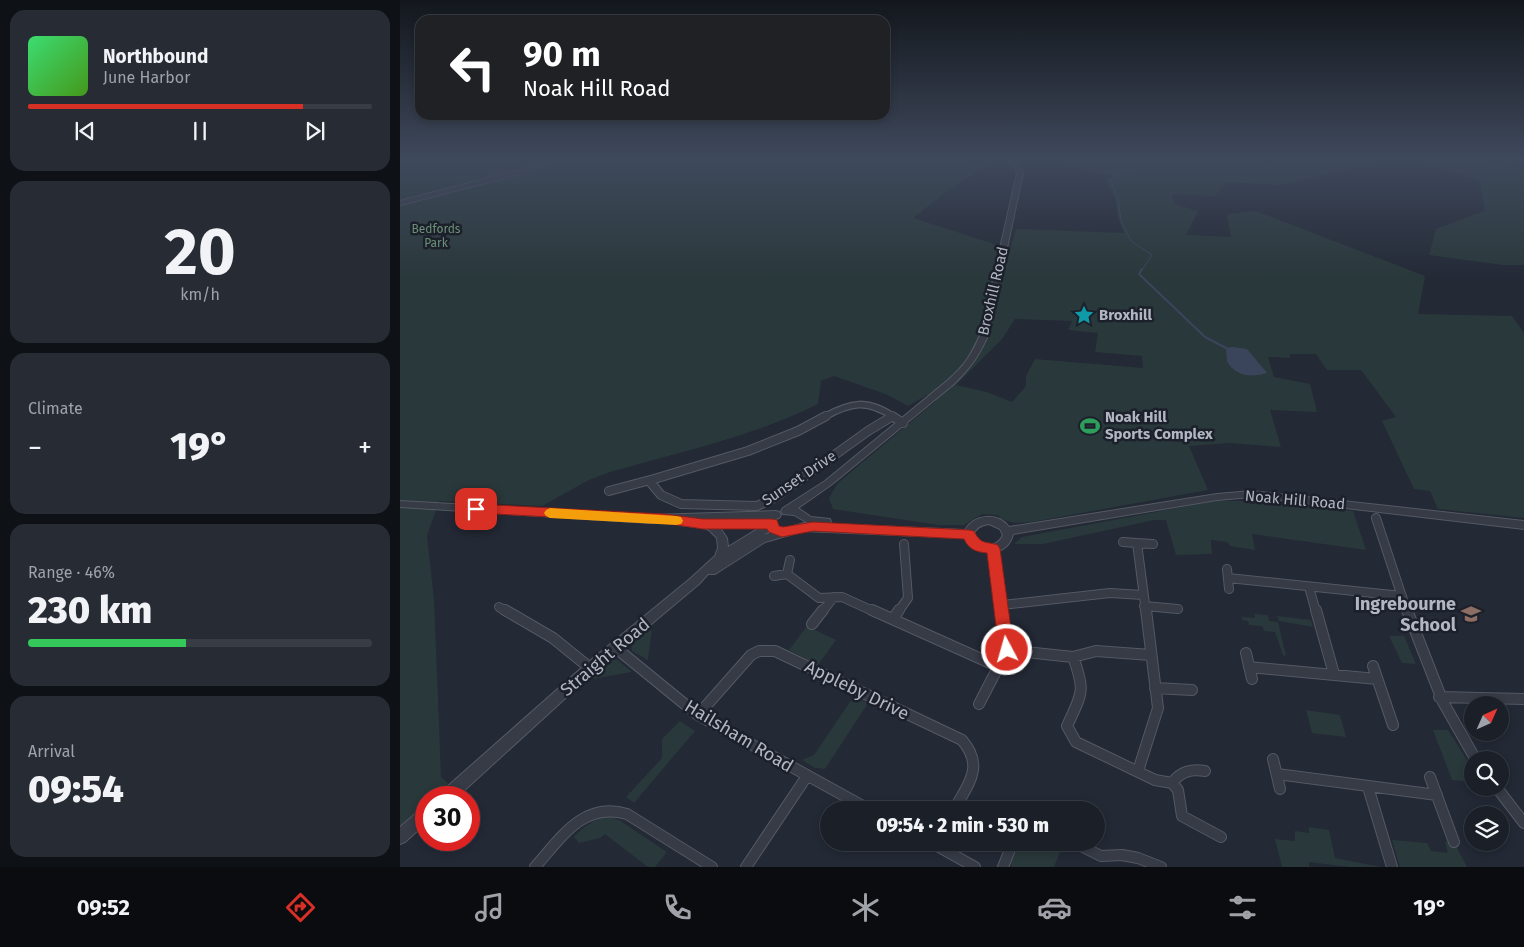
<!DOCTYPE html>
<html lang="en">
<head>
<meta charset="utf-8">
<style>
	body { margin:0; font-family:"Fira Sans",sans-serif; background:#272c34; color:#f1f3f6; height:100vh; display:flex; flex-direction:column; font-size:19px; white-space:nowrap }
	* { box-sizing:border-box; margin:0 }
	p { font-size:16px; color:#9fa2a8 }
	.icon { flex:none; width:28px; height:28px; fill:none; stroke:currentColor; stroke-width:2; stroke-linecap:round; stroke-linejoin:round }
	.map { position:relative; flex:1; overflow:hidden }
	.panel { display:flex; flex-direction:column; gap:10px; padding:10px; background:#0e1116; width:400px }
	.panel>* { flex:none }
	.hud { position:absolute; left:15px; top:15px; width:475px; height:105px; border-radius:15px; box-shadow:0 2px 8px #0003,0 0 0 1px #383d45; background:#202124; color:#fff; overflow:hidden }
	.needle { width:32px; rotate:45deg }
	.tools { position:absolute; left:1064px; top:696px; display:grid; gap:10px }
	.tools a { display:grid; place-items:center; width:45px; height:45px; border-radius:50%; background:#1a1f28; box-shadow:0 2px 8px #0003,0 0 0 1px #383d45; font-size:25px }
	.speed { position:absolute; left:15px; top:786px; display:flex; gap:10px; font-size:25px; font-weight:700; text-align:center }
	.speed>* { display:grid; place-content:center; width:65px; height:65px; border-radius:50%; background:#1a1f28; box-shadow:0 2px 8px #0003,0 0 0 1px #383d45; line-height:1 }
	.speed .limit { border:8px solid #d22; background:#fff; color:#111 }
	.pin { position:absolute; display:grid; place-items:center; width:42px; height:42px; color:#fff; margin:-21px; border-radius:10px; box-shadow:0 2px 8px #0006 }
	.me { position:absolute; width:55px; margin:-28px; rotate:354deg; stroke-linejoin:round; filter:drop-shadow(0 0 4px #0008) }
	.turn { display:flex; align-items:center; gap:18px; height:105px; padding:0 25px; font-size:22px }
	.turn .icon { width:65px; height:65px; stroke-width:2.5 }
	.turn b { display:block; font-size:35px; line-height:42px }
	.big { font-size:38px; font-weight:800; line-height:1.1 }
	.panel .widget { flex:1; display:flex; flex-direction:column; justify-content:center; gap:8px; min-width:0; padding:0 18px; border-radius:15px; background:#272c34 }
	.panel .dial { align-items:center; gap:0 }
	.dial b { font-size:65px; line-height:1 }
	.song { display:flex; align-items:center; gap:15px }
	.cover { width:60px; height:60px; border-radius:8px; background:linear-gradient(135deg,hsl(140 70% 55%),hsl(100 70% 35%)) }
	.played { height:5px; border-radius:2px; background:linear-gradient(90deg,#d93025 80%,#383d45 80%) }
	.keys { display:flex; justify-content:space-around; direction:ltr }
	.heat { display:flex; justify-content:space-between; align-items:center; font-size:28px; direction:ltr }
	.charge { height:8px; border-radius:4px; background:linear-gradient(90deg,#34c759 46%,#383d45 0) }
	.trip { position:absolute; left:420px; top:801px; width:285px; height:50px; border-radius:25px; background:#1a1f28; box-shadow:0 2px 8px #0003,0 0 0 1px #383d45; font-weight:800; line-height:50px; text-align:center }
	.tabs { display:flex; height:80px; justify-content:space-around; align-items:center; background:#0a0c10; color:#9fa2a8 }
	.tabs .icon { width:35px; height:35px }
	.tabs .active { color:#d93025 }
	.tabs b { font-size:22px; color:#f1f3f6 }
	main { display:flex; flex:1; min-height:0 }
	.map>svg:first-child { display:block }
	.green { fill:#29383a; fill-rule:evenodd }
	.water { fill:#3a455c }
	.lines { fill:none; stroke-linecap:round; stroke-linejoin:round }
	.stream-far1 { stroke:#3a455c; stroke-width:1 }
	.stream { stroke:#3a455c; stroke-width:2 }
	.minor-far3-casing { stroke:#545964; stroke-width:6 }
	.minor-far2-casing { stroke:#545964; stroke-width:8 }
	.minor-far1-casing { stroke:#545964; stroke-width:10 }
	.minor-casing { stroke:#545964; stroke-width:12 }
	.tertiary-casing { stroke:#545964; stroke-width:2 }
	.minor-far3 { stroke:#363b46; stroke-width:4.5 }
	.minor-far2 { stroke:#363b46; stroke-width:5.5 }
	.minor-far1 { stroke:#363b46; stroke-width:8 }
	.minor { stroke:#363b46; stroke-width:10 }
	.tertiary { fill:#363b46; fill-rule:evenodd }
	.route { fill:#d93025; stroke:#8d1f18 }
	.slow { fill:#f59e0b }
	.labels { text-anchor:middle; stroke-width:5; stroke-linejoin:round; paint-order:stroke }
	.far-park-label { font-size:12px; fill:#6c9078; stroke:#1c202b }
	.street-label { font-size:15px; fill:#b1b6c2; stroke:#1c202b }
	.poi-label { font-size:15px; font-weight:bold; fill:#b1b6c2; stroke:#1c202b; text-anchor:start }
	.near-poi-label { font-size:18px; font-weight:bold; fill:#b1b6c2; stroke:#1c202b; text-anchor:end }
	.near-street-label { font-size:18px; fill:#b1b6c2; stroke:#1c202b }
</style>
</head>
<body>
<main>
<section class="panel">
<div class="widget">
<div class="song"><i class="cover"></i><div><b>Northbound</b><p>June Harbor</p></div></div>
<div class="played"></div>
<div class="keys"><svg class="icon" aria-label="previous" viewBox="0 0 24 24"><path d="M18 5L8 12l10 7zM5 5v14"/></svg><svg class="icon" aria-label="pause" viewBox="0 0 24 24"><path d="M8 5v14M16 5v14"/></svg><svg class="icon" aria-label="next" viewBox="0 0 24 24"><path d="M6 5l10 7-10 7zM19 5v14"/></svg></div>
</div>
<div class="widget dial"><b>20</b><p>km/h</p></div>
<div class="widget"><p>Climate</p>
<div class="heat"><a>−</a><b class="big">19°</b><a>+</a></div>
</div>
<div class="widget"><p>Range · 46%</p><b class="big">230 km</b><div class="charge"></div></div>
<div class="widget"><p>Arrival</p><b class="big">09:54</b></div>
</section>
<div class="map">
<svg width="1124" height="867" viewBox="0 0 1124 867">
	<rect width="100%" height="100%" fill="#232935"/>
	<path class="green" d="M 0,158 L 592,158 L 592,163 L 550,189 L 513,218 L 610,249 L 616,229 L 724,233 L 718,218 L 716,201 L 706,180 L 714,176 L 686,171 L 649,158 L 997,158 L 880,185 L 826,182 L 815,196 L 772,194 L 774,204 L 798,211 L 786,235 L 831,237 L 827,214 L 856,211 L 1025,276 L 1018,314 L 1112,316 L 1124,333 L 1124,518 L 1038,509 L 1030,491 L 1014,489 L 982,421 L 996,417 L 961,370 L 927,370 L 916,354 L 890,354 L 890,358 L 868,357 L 874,377 L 910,384 L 917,412 L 870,410 L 881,447 L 829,443 L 789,446 L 808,490 L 632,522 L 614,523 L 601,519 L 598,515 L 582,514 L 564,525 L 538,525 L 433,509 L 429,498 L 438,483 L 537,400 L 527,395 L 508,406 L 488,395 L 434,376 L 421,381 L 418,404 C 349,438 283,451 210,472 L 189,480 L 142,506 L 39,501 L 27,536 L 34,600 L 41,777 L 49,784 L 34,797 L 26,798 L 26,804 L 0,827 ZM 615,319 L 672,321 L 668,330 L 698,333 L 695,352 L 742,356 L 743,368 L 635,359 L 626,376 L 626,386 L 612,402 L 587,392 L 556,385 L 602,339 Z
		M 1003,158 L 1083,158 L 1093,163 L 1124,169 L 1124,265 L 1103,265 L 1029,255 L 1036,229 L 1085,211 L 1080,180 Z
		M 815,501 L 857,501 L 953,511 L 966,550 L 852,534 L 855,550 L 830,546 L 828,542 L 811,540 L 812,554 L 776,555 L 766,520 L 754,520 L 643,544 L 614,544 L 622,537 Z
		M 854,614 L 868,615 L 869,621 L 878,622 L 886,656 L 883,655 L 875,632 L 864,631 L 862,626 L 849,625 L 848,621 L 842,620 L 842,617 L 855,618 Z
		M 877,616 L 911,620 L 913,627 L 879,621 Z
		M 253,620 L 248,660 L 232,651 L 231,641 Z
		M 407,626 L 436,640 L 418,665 L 389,650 Z
		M 989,636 L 1004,636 L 1016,664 L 1002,663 Z
		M 215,658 L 232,672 L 192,679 L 190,675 L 210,659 Z
		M 454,696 L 468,703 L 425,769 L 415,768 L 402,760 L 414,755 Z
		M 906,710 L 940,715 L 946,737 L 912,733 Z
		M 280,721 L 295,731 L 234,803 L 226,797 L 262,758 L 262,739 Z
		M 1033,730 L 1048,730 L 1072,768 L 1072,782 L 1052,780 Z
		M 207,816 L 219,820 L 267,852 L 255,867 L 248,867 L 205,834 L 200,838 L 179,843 L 174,837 C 184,826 193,820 207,816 Z
		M 909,827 L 929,830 L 935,858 L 981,867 L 949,867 L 909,862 L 909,867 L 882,867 L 875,839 L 895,841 L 895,831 L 909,833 Z
		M 992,840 L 1027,843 L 1031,851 L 1048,853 L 1045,842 L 1054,842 L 1067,867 L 1000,867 Z
		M 661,842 L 663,844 L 654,867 L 611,867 L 612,859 L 621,843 Z"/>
	<path class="water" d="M 833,347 L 847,349 L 867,373 C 852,378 834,376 827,361 L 826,348 Z"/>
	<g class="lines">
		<path class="stream-far1" d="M 548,158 L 583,168
			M 726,158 L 730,168 L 710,179 L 718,198 L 721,221 L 731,241 L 752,255 L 742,270"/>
		<path class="stream" d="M 742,269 L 739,274 L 805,337 L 826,348"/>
		<defs>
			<path id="minor-far3" d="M 0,203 L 119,172 L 155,158"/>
			<path id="minor-far2" d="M 424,417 C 451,402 467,399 494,417"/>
			<path id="minor-far1" d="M 426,416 L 398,431 L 348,451 L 254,479 L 251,483 L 261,495 L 281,504 L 357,506 L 376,497 L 468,431 L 491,417
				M 492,416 L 503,423
				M 209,491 L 254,479
				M 976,518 L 1007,612
				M 723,542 L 737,543 L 746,612
				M 737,543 L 753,544
				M 594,549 L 602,612
				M 390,560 L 387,574 L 419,598 L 442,597 L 475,612
				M 827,569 L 829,589
				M 374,576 L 387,574
				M 828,578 L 1002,596
				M 909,587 L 916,612
				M 602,605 L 710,593 L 743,595
				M 744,606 L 778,609
				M 99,607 L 107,612
				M 422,612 L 434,597
				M 498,612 L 508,598 L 504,544"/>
			<path id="minor" d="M 105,610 L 153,638 L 190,668
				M 472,610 L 599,667
				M 916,610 L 934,674
				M 1007,610 L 1043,702 L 1076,760
				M 493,619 L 499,610
				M 412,624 L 423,610
				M 216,648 L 298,715 L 470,810
				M 607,650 L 673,657 L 696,651 L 751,655
				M 846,653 L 852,679
				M 673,657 C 686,692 682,693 667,726 L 676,742 L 755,780 L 772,783 L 778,790 L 782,816 L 821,837
				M 973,666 L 993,725
				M 849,667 L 977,679
				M 755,688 L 792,690
				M 1039,697 L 1124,699
				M 579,704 L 607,650 L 602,610
				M 298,715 L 351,655 L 359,651 L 375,651 L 562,740 C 585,767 568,784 554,810
				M 873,759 L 880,789
				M 738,771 L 758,708 L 746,610
				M 877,774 L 1037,795
				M 1030,777 L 1054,842
				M 772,783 C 781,771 791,769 805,771
				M 968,787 L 992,867
				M 1097,788 L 1124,823
				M 530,842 L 575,867
				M 673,842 L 701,856 L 722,855 L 738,858 L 761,867
				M 135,867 C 161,838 183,801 227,814 L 312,867
				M 346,867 L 407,776
				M 603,867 L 613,842"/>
			<path id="tertiary" d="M 603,158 C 611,158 619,165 623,173 L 589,333 C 579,356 572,366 554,384 L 431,485 L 398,508 L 411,517 L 430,519 L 431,522 L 430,524 L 565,530 C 574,514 598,512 609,527 L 817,494 L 852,491 L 1124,521 L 1124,529 L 852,497 L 817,500 L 613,534 C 608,558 576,558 566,538 L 404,531 L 365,542 L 315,574 L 308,574 L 299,584 L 194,672 L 56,798 L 38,798 L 40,793 L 186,664 L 291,578 L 315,556 L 318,548 L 317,538 L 309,530 L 304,528 L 279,525 L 275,522 L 251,523 L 0,507 L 0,501 L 251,515 L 376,511 L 379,512 L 381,515 L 379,518 L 376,519 L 323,520 L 376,521 L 377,525 L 376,528 L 363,535 L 404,523 L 408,523 L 394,515 L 383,514 L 381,511 L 383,508 L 425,481 L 548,380 C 566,364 571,355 581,333 L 617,173 L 616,169 ZM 589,524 L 600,529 L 603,535 C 597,549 581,547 574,534 C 576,527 582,525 589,524 ZM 320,528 L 359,528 L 328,547 L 327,538 Z
				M 26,807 L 26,823 L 5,842 L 0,844 L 0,827 L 21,809 Z"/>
		</defs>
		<use href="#minor-far3" class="minor-far3-casing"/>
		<use href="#minor-far2" class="minor-far2-casing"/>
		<use href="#minor-far1" class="minor-far1-casing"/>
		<use href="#minor" class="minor-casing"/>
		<use href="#tertiary" class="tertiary-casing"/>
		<use href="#minor-far3" class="minor-far3"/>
		<use href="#minor-far2" class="minor-far2"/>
		<use href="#minor-far1" class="minor-far1"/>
		<use href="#minor" class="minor"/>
		<use href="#tertiary" class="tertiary"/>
	</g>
	<linearGradient id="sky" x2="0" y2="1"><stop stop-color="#13171d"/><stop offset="0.57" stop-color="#3f495c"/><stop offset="1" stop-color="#3f495c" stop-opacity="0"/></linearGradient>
	<rect width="1124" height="279" fill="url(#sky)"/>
	<path class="route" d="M 76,504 L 264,514 L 303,519 L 372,519 L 377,520 L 379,526 L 383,527 L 413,522 L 569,530 L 574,531 C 581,545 585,541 598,545 L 600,549 L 614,650 L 612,655 L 607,657 L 601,655 L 599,650 L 587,553 C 577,552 569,550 564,539 L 413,531 L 382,537 L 369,532 L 367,529 L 303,529 L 264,523 L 76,513 L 71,512 L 70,509 L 71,505 Z"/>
	<path class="slow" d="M 150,508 L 276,516 L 281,517 L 283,521 L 281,524 L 276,525 L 150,518 L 146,516 L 144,513 L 146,510 Z"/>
	<defs>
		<symbol id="sight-bare" viewBox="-9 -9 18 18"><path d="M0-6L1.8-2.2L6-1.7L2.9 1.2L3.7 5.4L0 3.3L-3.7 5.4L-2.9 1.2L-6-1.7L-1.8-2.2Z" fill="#0f9aa8" stroke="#1c202b" stroke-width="2.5" paint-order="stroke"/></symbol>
		<symbol id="stadium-bare" viewBox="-9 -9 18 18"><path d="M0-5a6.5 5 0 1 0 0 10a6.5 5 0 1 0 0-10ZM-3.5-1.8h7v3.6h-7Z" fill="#2e9e5b" stroke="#1c202b" stroke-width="2.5" paint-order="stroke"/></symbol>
		<symbol id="school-bare" viewBox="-9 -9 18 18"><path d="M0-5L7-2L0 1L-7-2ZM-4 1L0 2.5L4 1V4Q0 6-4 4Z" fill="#8d6e63" stroke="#1c202b" stroke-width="2.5" paint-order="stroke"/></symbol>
	</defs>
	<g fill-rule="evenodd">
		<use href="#sight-bare" x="670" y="301" width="28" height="28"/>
		<use href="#stadium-bare" x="676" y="412" width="28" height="28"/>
		<use href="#school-bare" x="1057" y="600" width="28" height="28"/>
	</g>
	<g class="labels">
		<g class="far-park-label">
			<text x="36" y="233">Bedfords<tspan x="36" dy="14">Park</tspan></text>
		</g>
		<g class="street-label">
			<text transform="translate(593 291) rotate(-77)" y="5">Broxhill Road</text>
			<text transform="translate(399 478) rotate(-34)" y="5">Sunset Drive</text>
			<text transform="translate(895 500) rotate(5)" y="5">Noak Hill Road</text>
		</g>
		<g class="poi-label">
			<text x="699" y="320">Broxhill</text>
			<text x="705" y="422">Noak Hill<tspan x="705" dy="17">Sports Complex</tspan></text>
		</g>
		<g class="near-poi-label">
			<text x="1056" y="610">Ingrebourne<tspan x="1056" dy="21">School</tspan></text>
		</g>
		<g class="near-street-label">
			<text transform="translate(205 657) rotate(-40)" y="6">Straight Road</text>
			<text transform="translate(457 690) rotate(26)" y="6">Appleby Drive</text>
			<text transform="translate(339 736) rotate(31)" y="6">Hailsham Road</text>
		</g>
	</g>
</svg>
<div class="tools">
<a><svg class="needle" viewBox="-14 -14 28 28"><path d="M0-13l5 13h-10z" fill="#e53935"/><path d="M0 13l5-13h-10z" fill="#9fa2a8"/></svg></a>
<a><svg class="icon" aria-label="search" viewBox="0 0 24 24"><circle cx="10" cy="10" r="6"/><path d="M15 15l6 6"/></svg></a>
<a><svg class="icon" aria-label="layers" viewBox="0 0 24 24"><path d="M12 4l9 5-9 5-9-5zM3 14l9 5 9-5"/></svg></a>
</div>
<div class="speed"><div class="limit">30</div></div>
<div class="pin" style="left:76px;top:509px;background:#d93025"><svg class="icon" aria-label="arrive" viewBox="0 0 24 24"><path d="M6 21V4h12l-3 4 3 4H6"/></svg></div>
<svg class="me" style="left:607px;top:650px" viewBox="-20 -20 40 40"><circle r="17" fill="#d93025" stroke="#fff" stroke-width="3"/><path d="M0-11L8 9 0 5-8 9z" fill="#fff"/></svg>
<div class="trip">09:54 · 2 min · 530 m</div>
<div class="hud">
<div class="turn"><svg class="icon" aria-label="left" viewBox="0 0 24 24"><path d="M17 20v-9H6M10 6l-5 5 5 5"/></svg><div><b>90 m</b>Noak Hill Road</div></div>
</div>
</div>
</main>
<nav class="tabs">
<b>09:52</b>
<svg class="icon active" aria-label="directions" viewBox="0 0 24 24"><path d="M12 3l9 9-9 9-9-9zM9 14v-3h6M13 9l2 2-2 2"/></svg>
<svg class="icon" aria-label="music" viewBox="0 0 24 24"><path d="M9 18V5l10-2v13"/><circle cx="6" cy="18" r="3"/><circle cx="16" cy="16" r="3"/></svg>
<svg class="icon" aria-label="phone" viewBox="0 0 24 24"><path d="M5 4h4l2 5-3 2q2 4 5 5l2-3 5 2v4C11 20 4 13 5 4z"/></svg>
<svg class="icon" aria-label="climate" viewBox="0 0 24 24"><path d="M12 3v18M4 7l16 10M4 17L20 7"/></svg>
<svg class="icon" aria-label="car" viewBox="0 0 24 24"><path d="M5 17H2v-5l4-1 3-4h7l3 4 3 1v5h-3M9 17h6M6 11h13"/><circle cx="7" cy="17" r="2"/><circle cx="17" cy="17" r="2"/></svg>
<svg class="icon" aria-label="filters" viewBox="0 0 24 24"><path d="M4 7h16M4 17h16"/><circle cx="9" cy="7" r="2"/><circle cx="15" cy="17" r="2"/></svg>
<b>19°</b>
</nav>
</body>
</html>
